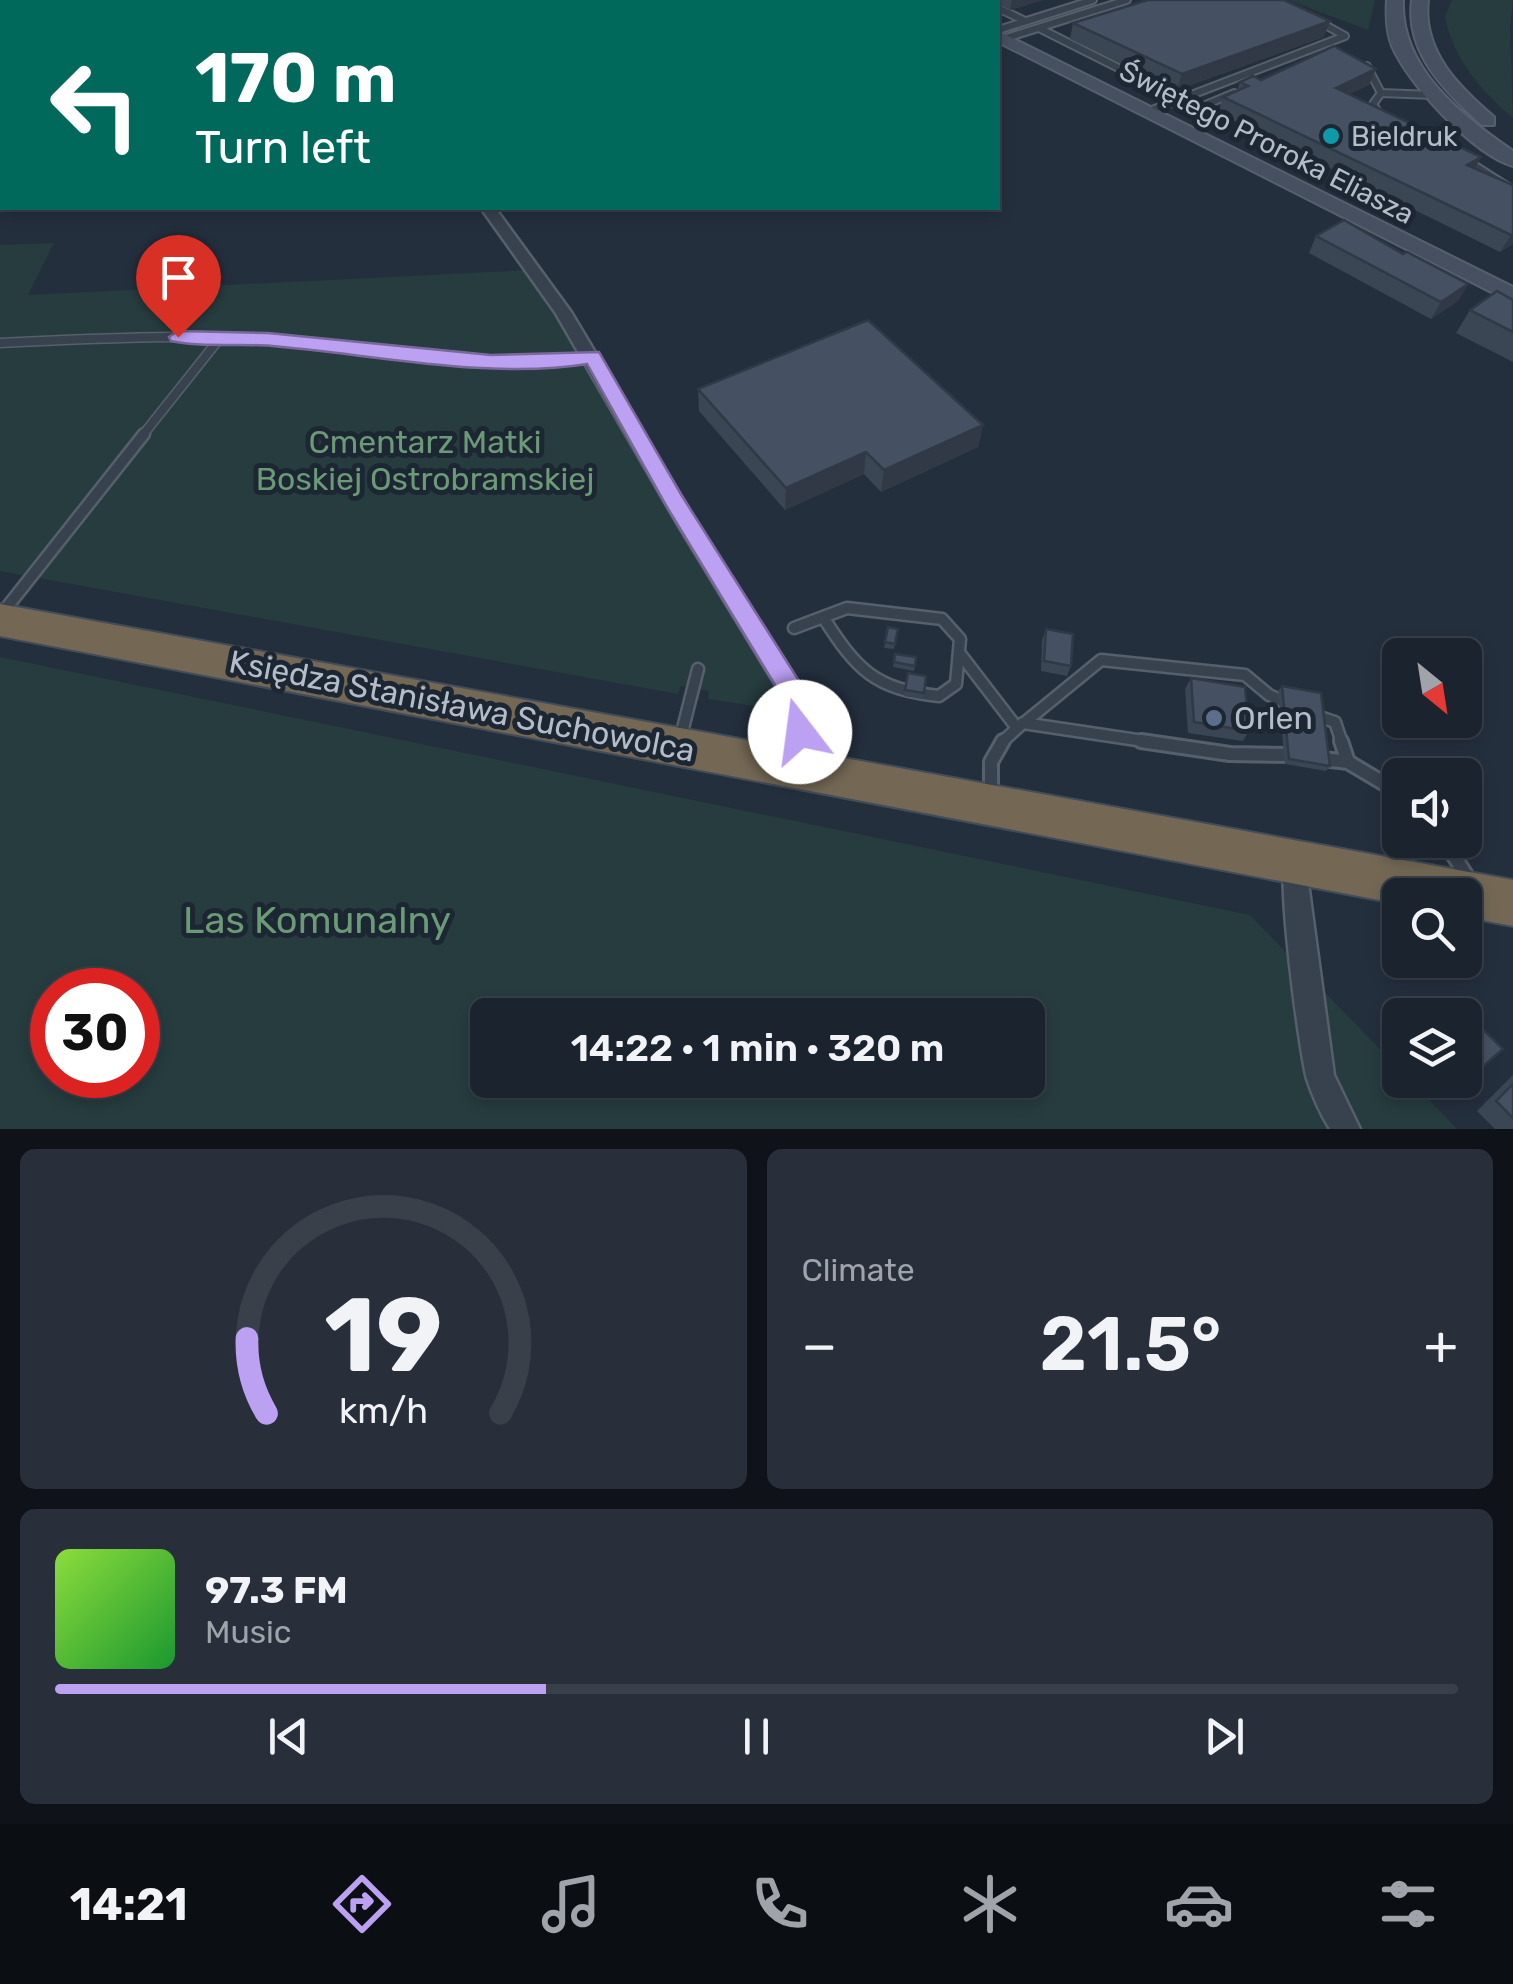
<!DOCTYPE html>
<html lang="en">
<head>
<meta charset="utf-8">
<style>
	body { margin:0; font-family:Rubik,sans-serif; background:#282f3a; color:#f1f3f6; height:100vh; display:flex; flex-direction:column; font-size:38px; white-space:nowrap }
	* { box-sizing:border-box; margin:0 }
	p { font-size:32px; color:#a0a4aa }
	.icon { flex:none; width:55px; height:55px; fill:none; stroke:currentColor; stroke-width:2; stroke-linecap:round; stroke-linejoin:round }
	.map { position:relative; height:1129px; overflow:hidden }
	.panel { display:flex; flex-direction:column; gap:20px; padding:20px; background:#0f1319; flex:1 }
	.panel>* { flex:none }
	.banner { position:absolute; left:0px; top:0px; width:1000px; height:210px; box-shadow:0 5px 15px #0003,0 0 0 2px #39404a; background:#00695c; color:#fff; overflow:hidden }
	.needle { width:65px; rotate:150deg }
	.buttons { position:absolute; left:1382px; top:638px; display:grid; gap:20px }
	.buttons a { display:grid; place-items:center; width:100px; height:100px; border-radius:15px; background:#1b232e; box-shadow:0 5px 15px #0003,0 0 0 2px #39404a; font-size:50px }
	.speed { position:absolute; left:30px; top:968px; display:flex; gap:20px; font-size:50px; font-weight:700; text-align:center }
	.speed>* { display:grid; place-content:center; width:130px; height:130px; border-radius:50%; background:#1b232e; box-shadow:0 5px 15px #0003,0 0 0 2px #39404a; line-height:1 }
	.speed .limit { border:15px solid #d22; background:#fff; color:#111 }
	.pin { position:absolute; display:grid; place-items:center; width:85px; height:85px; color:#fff; margin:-102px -42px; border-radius:50% 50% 50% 0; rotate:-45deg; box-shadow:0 0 10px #0007 }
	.pin .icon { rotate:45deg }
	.me { position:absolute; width:110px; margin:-55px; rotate:345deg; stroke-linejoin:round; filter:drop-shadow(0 0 8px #0008) }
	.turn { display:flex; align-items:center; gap:35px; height:210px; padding:0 30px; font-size:45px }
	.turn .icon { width:130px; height:130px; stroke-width:2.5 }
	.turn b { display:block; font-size:70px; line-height:85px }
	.big { font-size:75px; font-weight:600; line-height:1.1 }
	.panel .tile { flex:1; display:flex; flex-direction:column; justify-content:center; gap:15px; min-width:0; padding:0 35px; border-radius:15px; background:#282f3a }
	.panel .dial { align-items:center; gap:0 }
	.dial svg { height:260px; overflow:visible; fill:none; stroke:#39404a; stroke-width:7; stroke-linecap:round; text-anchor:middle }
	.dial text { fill:#f1f3f6; stroke:none }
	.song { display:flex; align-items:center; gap:30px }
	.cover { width:120px; height:120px; border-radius:15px; background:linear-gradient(135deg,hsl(90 70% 55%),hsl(130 70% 35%)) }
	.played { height:10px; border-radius:5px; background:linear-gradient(90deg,#bca0f2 35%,#39404a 35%) }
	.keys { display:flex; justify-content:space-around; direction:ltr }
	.heat { display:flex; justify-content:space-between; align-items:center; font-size:55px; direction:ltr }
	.panel .tiles { flex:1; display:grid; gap:20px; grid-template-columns:1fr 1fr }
	.tile:last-child { grid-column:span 2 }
	.trip { position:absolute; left:470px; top:998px; width:575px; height:100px; border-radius:15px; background:#1b232e; box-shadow:0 5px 15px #0003,0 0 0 2px #39404a; font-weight:600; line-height:100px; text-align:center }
	.menu { display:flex; height:160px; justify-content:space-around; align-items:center; background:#0b0e12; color:#a0a4aa }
	.menu .icon { width:70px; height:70px }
	.menu .active { color:#bca0f2 }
	.menu b { font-size:45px; color:#f1f3f6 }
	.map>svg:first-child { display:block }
	.green { fill:#263c3f; fill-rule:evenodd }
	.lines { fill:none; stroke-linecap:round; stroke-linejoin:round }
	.lane-far3-casing { stroke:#565f6c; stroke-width:10 }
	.lane-far2-casing { stroke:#565f6c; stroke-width:11 }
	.lane-far1-casing { stroke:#565f6c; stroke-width:15 }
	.lane-casing { stroke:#565f6c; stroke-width:18 }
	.street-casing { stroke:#565f6c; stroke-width:5 }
	.secondary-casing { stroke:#565f6c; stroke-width:4 }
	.highway-casing { stroke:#434c59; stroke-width:4 }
	.lane-far3 { stroke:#38414e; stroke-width:6 }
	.lane-far2 { stroke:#38414e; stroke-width:8 }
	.lane-far1 { stroke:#38414e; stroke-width:10 }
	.lane { stroke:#38414e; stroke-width:12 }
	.street { fill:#38414e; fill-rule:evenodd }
	.secondary { fill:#465061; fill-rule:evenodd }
	.highway { fill:#746855; fill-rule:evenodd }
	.wall { fill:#3b4654 }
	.shaded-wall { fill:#303945 }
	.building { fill:#455162; stroke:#303945; stroke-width:2.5 }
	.route { fill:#bca0f2; stroke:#7a689d; stroke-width:2.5 }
	.culture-dot { fill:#0f9aa8; stroke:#1d2633; stroke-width:4 }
	.service-dot { fill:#5c6f8a; stroke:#1d2633; stroke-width:4 }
	.labels { text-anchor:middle; stroke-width:10; stroke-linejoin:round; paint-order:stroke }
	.far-poi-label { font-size:28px; fill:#b4bcc9; stroke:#1d2633; text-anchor:start }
	.far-street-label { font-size:28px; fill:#b4bcc9; stroke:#1d2633 }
	.park-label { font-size:32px; fill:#6b9a76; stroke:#1d2633 }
	.street-label { font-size:32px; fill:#b4bcc9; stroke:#1d2633 }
	.poi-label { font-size:32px; fill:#b4bcc9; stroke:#1d2633; text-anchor:start }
	.near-park-label { font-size:38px; fill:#6b9a76; stroke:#1d2633 }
</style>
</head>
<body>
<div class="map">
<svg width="1513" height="1129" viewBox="0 0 1513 1129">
	<rect width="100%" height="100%" fill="#242f3e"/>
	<path class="green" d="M 1288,0 L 1375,0 L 1368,30 Z
		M 1452,0 L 1513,0 L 1510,28 L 1513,118 C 1481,91 1453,58 1445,17 Z
		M 54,243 L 28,295 L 528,270 L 783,700 L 780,710 L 708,699 L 709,691 L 681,686 L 678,694 L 0,571 L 0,245 Z
		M 0,657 L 1250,915 L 1400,1070 L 1400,1080 L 1410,1080 L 1457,1129 L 0,1129 ZM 52,990 L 138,990 L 138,1075 L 52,1075 ZM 488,1015 L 1028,1015 L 1028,1080 L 488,1080 Z"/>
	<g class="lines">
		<defs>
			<path id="lane-far3" d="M 982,0 L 987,2
				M 998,8 L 1025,21
				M 1039,28 L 1180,99
				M 998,30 L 1093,0
				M 1003,39 L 1127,0
				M 1367,66 L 1381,93 L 1373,104 L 1380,115
				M 1381,93 L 1434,95
				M 1203,106 L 1234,93
				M 1147,112 L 1345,36 L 1320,22
				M 1466,160 L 1513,190"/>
			<path id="lane-far2" d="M 0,343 C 101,338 203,333 304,342 C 401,350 495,373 592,356
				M 142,436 L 220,338"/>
			<path id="lane-far1" d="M 847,608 L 942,619 L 960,639 L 956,684 L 939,696 C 874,689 857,670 823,617 Z
				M 0,616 L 144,434
				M 794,628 L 823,617
				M 961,655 L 1017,728
				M 1314,715 L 1335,722 L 1342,743
				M 1024,723 L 1101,660 L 1245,675 L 1269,695 L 1289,704
				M 680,740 L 698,669
				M 1001,743 L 1023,723 L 1157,743"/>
			<path id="lane" d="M 1141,741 L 1230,754 L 1293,755
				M 1341,741 L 1348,762
				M 1315,758 L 1348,762 L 1400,793
				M 991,798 L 991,762 L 1003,741
				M 1444,840 L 1471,883"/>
			<path id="street" d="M 324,0 L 336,0 L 338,2 L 326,2 Z
				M 0,6 L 2,6 L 2,12 L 0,12 Z
				M 481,208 L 495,208 L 571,312 L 694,518 L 805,693 L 813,723 L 804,775 L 796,778 L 788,775 C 781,756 792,727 786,702 L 680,528 L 555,312 Z
				M 1295,849 L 1304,853 L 1334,1075 L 1360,1129 L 1330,1129 C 1320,1113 1313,1097 1307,1079 C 1299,1049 1276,875 1286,853 Z"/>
			<path id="secondary" d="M 919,0 L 938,0 L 940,2 L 921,2 Z
				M 1387,0 L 1403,0 C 1400,68 1462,116 1513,151 L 1513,166 C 1473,154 1408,84 1392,46 C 1386,31 1386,16 1387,0 Z
				M 1412,0 L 1428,0 C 1422,51 1458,86 1494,117 L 1494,125 L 1482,125 C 1445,92 1405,53 1412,0 Z
				M 998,31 L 1513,287 L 1513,303 L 998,42 Z"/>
			<path id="highway" d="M 0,604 L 1513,880 L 1513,926 L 1465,917 L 1465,895 L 1400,895 L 1400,904 L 0,636 Z"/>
		</defs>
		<use href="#lane-far3" class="lane-far3-casing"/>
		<use href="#lane-far2" class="lane-far2-casing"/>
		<use href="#lane-far1" class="lane-far1-casing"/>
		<use href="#lane" class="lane-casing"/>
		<use href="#street" class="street-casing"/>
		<use href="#secondary" class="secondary-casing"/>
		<use href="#highway" class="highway-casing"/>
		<use href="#lane-far3" class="lane-far3"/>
		<use href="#lane-far2" class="lane-far2"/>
		<use href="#lane-far1" class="lane-far1"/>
		<use href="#lane" class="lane"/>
		<use href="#street" class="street"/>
		<use href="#secondary" class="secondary"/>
		<use href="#highway" class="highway"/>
	</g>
	<path class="wall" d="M 992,0 L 1043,0 L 1010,10 Z
		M 1073,23 L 1324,37 L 1177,90 L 1070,39 Z
		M 1376,69 L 1369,85 L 1349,94 L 1481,157 L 1475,168 L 1513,185 L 1513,244 L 1500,252 L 1218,113 L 1223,97 L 1237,91 L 1240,82 Z
		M 1316,236 L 1403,254 L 1468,284 L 1458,301 L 1431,319 L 1309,253 Z
		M 1513,300 L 1513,362 L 1456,333 L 1470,310 Z
		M 698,389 L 983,425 L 978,447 L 881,492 L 864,474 L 785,510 L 699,411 Z
		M 888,627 L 898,629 L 894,649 L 884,648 Z
		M 1046,629 L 1071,666 L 1067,676 L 1041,671 L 1042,640 Z
		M 895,654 L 916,657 L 914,671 L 893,667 Z
		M 908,673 L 926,676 L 923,699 L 904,696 Z
		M 1191,678 L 1249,731 L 1243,741 L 1188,733 L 1185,689 Z
		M 1282,686 L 1330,766 L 1326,771 L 1285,764 L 1278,691 Z
		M 1463,1010 L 1503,1049 L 1472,1076 L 1460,1083 L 1457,1080 L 1465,1080 L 1465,1015 L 1455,1015 Z
		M 1513,1075 L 1513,1129 L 1495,1129 L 1477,1111 Z"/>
	<path class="shaded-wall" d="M 1012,0 L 1043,0 L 1010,10 Z
		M 1330,21 L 1324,37 L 1177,90 L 1182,74 Z
		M 1376,69 L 1369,85 L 1329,104 L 1336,88 Z
		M 1481,157 L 1472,173 L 1467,165 Z
		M 1513,234 L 1513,244 L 1500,252 L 1511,235 Z
		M 1468,284 L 1458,301 L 1431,319 L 1441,302 Z
		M 983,425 L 978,447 L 881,492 L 884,470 Z
		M 866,452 L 864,474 L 785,510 L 786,488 Z"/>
	<path class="building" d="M 1148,0 L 1284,0 L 1330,21 L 1182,74 L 1073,23 Z
		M 1334,46 L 1376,69 L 1336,88 L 1481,157 L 1467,165 L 1513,185 L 1513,234 L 1511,235 L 1223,97 L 1248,86 L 1240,82 L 1253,76 L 1261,80 Z
		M 1344,220 L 1403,254 L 1407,252 L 1468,284 L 1441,302 L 1316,236 Z
		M 1497,291 L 1513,300 L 1513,332 L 1470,310 Z
		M 868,320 L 983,425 L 884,470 L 866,452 L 786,488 L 698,389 Z
		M 888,627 L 898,629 L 895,644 L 885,642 Z
		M 1046,629 L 1073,634 L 1071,666 L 1044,661 Z
		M 895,654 L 916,657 L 915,666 L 894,662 Z
		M 908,673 L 926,676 L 924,693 L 905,690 Z
		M 1191,678 L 1245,687 L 1249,731 L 1194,722 Z
		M 1282,686 L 1321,693 L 1330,766 L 1289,759 Z
		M 1463,1010 L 1503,1049 L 1472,1076 L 1465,1069 L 1465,1015 L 1457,1015 Z
		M 1513,1084 L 1513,1118 L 1496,1101 Z"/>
	<path class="route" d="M 178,331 L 268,333 L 491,355 L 599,352 L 682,496 L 806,692 L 815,714 L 810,739 L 800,743 L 791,739 L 786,703 L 667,507 L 587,364 C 491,380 370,354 272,346 C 239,343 203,348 171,341 L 169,337 Z"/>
	<circle class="culture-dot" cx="1331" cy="136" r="10"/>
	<circle class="service-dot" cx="1214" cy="718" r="10"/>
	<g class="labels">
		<g class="far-poi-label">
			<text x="1351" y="146">Bieldruk</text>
		</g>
		<g class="far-street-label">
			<text transform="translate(1267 142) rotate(27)" y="10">Świętego Proroka Eliasza</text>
		</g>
		<g class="park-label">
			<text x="425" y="453">Cmentarz Matki<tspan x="425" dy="37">Boskiej Ostrobramskiej</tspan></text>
		</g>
		<g class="street-label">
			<text transform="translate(462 706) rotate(11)" y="11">Księdza Stanisława Suchowolca</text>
		</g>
		<g class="poi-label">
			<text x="1234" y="729">Orlen</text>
		</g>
		<g class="near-park-label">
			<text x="317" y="933">Las Komunalny</text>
		</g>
	</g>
</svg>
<div class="buttons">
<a><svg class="needle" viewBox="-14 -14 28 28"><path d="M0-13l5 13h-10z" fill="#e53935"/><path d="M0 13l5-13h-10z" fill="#a0a4aa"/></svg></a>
<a><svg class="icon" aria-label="sound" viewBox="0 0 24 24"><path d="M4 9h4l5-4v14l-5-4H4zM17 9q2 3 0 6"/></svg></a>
<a><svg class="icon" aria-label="search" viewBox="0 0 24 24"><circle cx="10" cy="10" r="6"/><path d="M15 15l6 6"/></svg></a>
<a><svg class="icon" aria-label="layers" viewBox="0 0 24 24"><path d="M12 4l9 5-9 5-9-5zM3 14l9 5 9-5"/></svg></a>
</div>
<div class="speed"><div class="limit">30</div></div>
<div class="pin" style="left:178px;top:337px;background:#d93025"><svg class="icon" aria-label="arrive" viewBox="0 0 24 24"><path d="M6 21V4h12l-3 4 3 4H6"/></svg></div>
<svg class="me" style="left:800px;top:732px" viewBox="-20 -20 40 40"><circle r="19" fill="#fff"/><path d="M0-13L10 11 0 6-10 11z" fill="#bca0f2"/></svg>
<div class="trip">14:22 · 1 min · 320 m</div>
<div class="banner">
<div class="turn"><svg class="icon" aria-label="left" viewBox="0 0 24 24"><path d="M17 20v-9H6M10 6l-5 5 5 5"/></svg><div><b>170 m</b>Turn left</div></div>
</div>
</div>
<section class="panel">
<div class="tiles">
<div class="tile dial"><svg viewBox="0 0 100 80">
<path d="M14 69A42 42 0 1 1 86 69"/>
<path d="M14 69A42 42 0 0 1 8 46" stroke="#bca0f2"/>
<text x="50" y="56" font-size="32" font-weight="700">19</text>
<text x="50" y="72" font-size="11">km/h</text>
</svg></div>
<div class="tile"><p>Climate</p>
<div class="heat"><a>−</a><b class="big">21.5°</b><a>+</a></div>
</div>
<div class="tile">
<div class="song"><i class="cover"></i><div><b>97.3 FM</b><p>Music</p></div></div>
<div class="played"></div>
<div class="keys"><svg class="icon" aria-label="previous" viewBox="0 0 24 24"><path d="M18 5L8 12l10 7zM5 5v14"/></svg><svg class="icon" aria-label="pause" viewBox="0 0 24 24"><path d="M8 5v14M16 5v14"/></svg><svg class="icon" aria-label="next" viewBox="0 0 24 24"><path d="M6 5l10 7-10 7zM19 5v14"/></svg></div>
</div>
</div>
</section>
<nav class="menu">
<b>14:21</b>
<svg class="icon active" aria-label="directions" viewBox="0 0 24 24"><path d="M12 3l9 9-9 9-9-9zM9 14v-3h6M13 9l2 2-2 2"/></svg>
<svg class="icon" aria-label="music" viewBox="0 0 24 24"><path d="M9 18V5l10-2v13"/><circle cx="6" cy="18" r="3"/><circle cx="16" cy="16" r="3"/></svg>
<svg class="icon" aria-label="phone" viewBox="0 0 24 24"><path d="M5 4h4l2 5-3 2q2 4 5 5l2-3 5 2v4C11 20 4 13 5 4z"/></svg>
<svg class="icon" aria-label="climate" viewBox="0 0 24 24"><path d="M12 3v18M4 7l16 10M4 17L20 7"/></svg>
<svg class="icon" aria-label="car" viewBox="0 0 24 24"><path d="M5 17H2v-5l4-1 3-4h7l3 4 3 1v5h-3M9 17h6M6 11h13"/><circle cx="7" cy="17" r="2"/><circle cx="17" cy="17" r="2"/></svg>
<svg class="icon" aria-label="filters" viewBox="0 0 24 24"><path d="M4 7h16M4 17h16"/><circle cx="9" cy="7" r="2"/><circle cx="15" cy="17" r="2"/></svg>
</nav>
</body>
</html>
